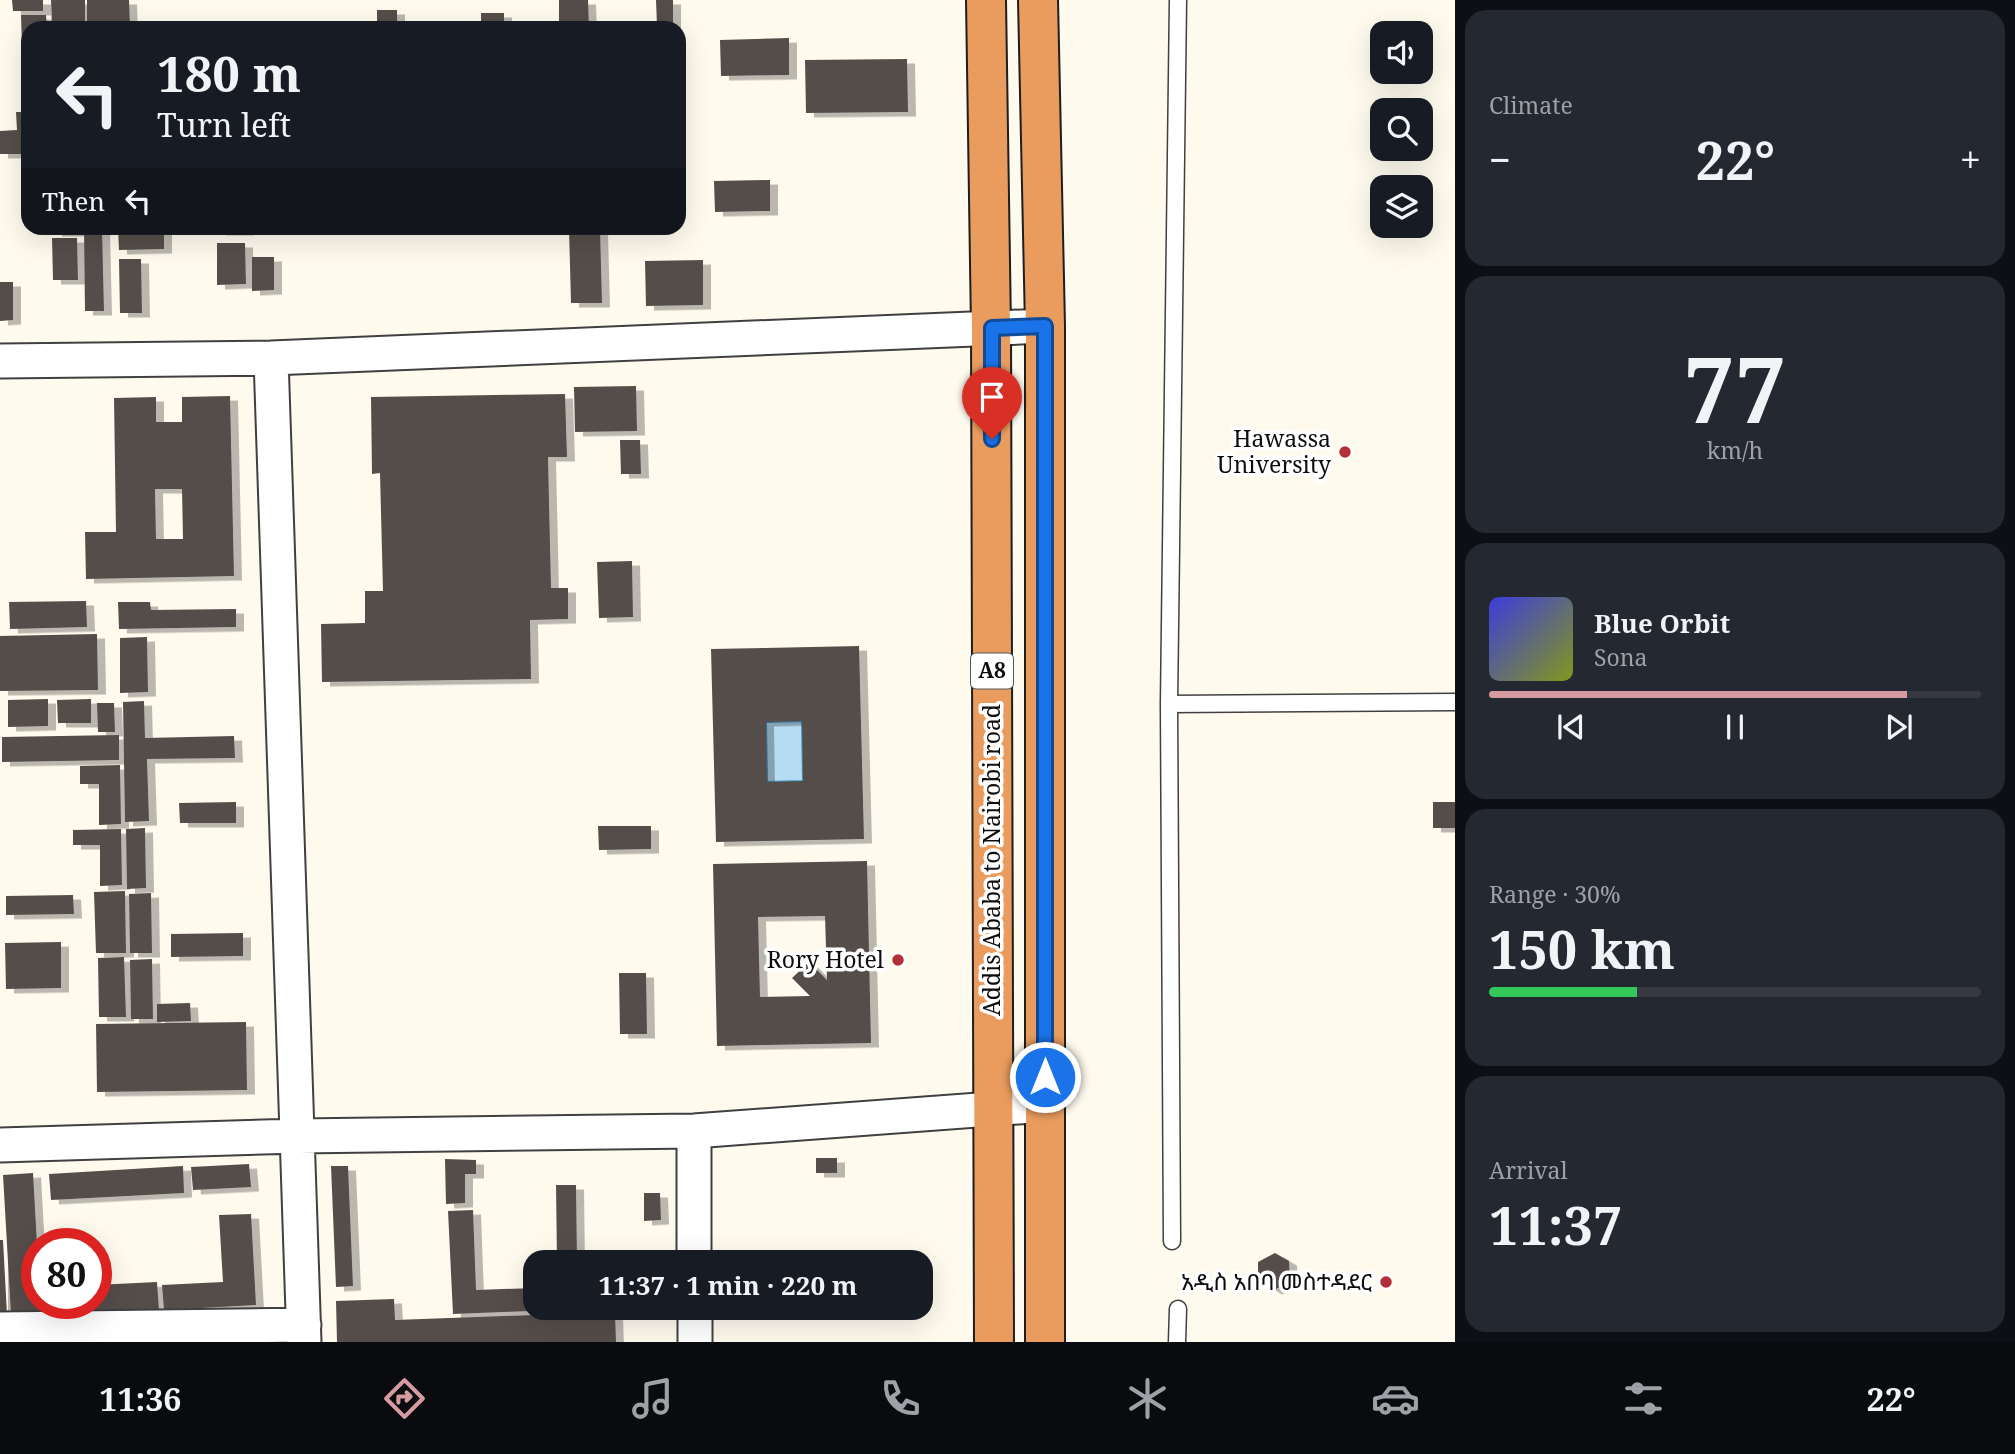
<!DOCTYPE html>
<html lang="en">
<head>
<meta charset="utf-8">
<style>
	body { margin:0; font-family:"Noto Serif","Noto Sans Ethiopic",serif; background:#242831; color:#f1f3f6; height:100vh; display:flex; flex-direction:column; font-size:26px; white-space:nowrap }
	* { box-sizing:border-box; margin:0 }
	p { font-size:23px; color:#9ea1a6 }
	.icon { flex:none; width:38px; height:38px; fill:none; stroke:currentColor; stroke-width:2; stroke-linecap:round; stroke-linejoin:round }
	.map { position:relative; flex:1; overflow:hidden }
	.sheet { display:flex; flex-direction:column; gap:10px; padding:10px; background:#0d0f14; width:560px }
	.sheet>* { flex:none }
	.guide { position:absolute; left:21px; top:21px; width:665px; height:214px; border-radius:21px; box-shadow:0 7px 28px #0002; background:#171b24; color:#f1f3f6; overflow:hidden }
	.fabs { position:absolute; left:1370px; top:21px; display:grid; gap:14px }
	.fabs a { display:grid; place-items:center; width:63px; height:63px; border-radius:14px; background:#171b24; box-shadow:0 7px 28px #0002; font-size:35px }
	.speed { position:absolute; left:21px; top:1228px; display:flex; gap:14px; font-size:35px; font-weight:700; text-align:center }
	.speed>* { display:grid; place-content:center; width:91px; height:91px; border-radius:50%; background:#171b24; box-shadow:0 7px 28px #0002; line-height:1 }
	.speed .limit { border:10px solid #d22; background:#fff; color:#111 }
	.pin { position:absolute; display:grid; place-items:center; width:60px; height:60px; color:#fff; margin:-72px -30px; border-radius:50% 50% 50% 0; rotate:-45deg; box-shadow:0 0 7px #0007 }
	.pin .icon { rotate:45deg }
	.me { position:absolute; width:77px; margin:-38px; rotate:0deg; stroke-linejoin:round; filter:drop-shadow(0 0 5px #0008) }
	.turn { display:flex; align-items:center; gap:24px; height:147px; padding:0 21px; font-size:32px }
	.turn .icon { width:91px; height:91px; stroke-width:2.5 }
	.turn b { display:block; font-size:49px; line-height:60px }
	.then { display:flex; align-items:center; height:66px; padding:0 21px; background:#0003; gap:14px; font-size:26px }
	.big { font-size:52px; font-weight:700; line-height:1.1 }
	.sheet .tile { flex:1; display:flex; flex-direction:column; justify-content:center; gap:10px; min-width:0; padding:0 24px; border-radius:21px; background:#242831 }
	.sheet .dial { align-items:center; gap:0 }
	.dial b { font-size:91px; line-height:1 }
	.song { display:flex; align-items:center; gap:21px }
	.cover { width:84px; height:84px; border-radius:10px; background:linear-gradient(135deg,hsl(240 70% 55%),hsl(70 70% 35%)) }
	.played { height:7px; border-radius:4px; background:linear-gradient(90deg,#d59ba0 85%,#363941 85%) }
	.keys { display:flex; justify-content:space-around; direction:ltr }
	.heat { display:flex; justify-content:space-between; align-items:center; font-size:38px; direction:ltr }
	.charge { height:10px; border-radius:5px; background:linear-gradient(90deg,#34c759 30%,#363941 0) }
	.trip { position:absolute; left:523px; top:1250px; width:410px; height:70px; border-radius:21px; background:#171b24; box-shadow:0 7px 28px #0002; font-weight:700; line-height:70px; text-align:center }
	.tab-bar { display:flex; height:112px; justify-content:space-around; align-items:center; background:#090b0e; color:#9ea1a6 }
	.tab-bar .icon { width:49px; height:49px }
	.tab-bar .active { color:#d59ba0 }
	.tab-bar b { font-size:32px; color:#f1f3f6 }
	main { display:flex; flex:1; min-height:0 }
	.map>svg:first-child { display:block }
	.water { fill:#b6dcf2; stroke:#4292c4; stroke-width:2 }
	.building { fill:#554e4a; fill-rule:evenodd; filter:url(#shadow) }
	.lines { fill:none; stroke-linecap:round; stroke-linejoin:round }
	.lane-casing { stroke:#404040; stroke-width:19 }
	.street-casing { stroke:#404040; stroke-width:37 }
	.highway-casing { stroke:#1e1e1e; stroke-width:42 }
	.lane { stroke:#fff; stroke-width:16 }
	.street { stroke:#fff; stroke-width:33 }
	.highway { stroke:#ea9c5f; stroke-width:38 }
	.route-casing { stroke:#114b97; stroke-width:18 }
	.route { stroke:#1a73e8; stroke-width:12 }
	.poi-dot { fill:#b32f37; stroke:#fff; stroke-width:2.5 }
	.labels { text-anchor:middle; stroke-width:7; stroke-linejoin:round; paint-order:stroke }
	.shield { fill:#fff; stroke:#565656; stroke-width:2 }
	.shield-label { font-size:21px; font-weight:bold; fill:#0d0d0d }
	.poi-label { font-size:23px; fill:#0d0d0d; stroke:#fff; text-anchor:end }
	.street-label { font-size:23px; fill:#0d0d0d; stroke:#fff }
</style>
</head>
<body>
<main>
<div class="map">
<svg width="1455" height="1342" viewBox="0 0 1455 1342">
	<defs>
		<filter id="shadow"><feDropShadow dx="8" dy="4.5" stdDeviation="0" flood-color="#0004"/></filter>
	</defs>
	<rect width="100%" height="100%" fill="#fefaee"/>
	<path class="water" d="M 802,721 L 803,781 L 767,782 L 766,722 Z"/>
	<path class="building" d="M 12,0 L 43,0 L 43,11 L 13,11 Z
		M 51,0 L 85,0 L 85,28 L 52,28 Z
		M 87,0 L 129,0 L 130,26 L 87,27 Z
		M 559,0 L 588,0 L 589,28 L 559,28 Z
		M 656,0 L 673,0 L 673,26 L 657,26 Z
		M 377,10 L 397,10 L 397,28 L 377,28 Z
		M 481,13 L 504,13 L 504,28 L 481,28 Z
		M 21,15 L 46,15 L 47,28 L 28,28 L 28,154 L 0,154 L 0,131 L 17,130 L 16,112 L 24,112 Z
		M 789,38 L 789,75 L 721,76 L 720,40 Z
		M 907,59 L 908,112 L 806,113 L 805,60 Z
		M 770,180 L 770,211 L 715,212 L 714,181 Z
		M 54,228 L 78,228 L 78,232 L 54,232 Z
		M 84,228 L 102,228 L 104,311 L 85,311 Z
		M 118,228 L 164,228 L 164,249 L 119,250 Z
		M 218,228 L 246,228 L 246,231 L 218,231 Z
		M 569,228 L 600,228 L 602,303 L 571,303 Z
		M 52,238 L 77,238 L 78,280 L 53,280 Z
		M 217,243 L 245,243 L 246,284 L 217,285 Z
		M 252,257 L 274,257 L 274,290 L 252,291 Z
		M 119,259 L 141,259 L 142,313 L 120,313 Z
		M 703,260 L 703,305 L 646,306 L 645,261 Z
		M 0,282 L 13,282 L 13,320 L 0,321 Z
		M 636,386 L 637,431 L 575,432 L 574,387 Z
		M 565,394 L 567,457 L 548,457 L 551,588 L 568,588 L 568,619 L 530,620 L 531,679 L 322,682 L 321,624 L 365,623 L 365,591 L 383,591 L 380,473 L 372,474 L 371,397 Z
		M 230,396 L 234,576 L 86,579 L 85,532 L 116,532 L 114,398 L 156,397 L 156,422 L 182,422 L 182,397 ZM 155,489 L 182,489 L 183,539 L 156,539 Z
		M 620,440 L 640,440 L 641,474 L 621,474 Z
		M 632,561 L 633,617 L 599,618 L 597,562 Z
		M 86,601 L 87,627 L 10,629 L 9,602 Z
		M 118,602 L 150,602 L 151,610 L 236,609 L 236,627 L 119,629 Z
		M 97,634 L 98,690 L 0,691 L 0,636 Z
		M 147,637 L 148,692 L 120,693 L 120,638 Z
		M 859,646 L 864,839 L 716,842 L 711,649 ZM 802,721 L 803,781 L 767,782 L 766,722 Z
		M 48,699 L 48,726 L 8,727 L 8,700 Z
		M 91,699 L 91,723 L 58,723 L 57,700 Z
		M 144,701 L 145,738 L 234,736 L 235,758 L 147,759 L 149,821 L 125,822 L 123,702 Z
		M 97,703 L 114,703 L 115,732 L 98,732 Z
		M 119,735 L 119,760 L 2,762 L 2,737 Z
		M 120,765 L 121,824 L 99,825 L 99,784 L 80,784 L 80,766 Z
		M 236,802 L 236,823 L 180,823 L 179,803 Z
		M 1433,802 L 1455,802 L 1455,828 L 1433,828 Z
		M 598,826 L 651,826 L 651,849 L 599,850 Z
		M 145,828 L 146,888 L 127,889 L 126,829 Z
		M 121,829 L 122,885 L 100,886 L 100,845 L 73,845 L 73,830 Z
		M 867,861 L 871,1043 L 717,1046 L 713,864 ZM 825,916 L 827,980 L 809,962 L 792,978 L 810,996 L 760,997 L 758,917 Z
		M 125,891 L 126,953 L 96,953 L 94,892 Z
		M 151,893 L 152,953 L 130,953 L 129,894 Z
		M 73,895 L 74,914 L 6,915 L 6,896 Z
		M 243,933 L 243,956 L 171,957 L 171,934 Z
		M 61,942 L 61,988 L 6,989 L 5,943 Z
		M 124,957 L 126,1017 L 99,1017 L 98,958 Z
		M 152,959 L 153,1019 L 131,1019 L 130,960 Z
		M 619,973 L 646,973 L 647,1034 L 620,1034 Z
		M 190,1003 L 191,1021 L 157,1022 L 157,1004 Z
		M 246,1022 L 247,1090 L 97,1092 L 96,1024 Z
		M 816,1158 L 837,1158 L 837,1173 L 816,1173 Z
		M 445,1159 L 476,1160 L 476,1174 L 465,1174 L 465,1203 L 446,1204 Z
		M 249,1164 L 251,1187 L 193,1190 L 191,1167 Z
		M 183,1166 L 184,1193 L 51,1200 L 49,1174 Z
		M 331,1166 L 348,1166 L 353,1286 L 336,1287 Z
		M 33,1173 L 37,1244 L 37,1304 L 40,1304 L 41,1312 L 11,1314 L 3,1175 Z
		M 556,1185 L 576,1185 L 577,1262 L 557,1262 Z
		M 644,1193 L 660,1193 L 661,1220 L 644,1221 Z
		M 473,1210 L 476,1290 L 536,1288 L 536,1307 L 581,1307 L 581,1309 L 453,1314 L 448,1211 Z
		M 251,1214 L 256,1305 L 164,1310 L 162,1285 L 223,1282 L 219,1215 Z
		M 0,1240 L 3,1240 L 7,1315 L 0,1315 Z
		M 1275,1253 L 1289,1261 L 1290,1282 L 1274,1290 L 1258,1280 L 1258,1262 Z
		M 157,1282 L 159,1310 L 46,1316 L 46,1304 L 96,1304 L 96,1285 Z
		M 394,1299 L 395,1320 L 615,1312 L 616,1342 L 337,1342 L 336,1301 Z"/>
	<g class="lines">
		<defs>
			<path id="lane" d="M 1169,704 L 1455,702
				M 1172,1241 L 1169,704 L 1178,0
				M 1177,1342 L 1178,1309"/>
			<path id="street" d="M 271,358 L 304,1342
				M 0,361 L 271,358 L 1045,326
				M 694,1131 L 694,1262
				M 0,1145 L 298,1136 L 694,1131 L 1045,1105
				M 695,1307 L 695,1342
				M 0,1329 L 304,1325"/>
			<path id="highway" d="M 986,0 L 991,328 L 994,1342
				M 1038,0 L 1045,326 L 1045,1342"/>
		</defs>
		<use href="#lane" class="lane-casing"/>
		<use href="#street" class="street-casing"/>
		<use href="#highway" class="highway-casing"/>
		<use href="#lane" class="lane"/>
		<use href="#street" class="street"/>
		<use href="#highway" class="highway"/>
	</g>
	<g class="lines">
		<defs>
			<path id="route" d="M 992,439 L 992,328 L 1045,326 L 1045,1077"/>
		</defs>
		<use href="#route" class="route-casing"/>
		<use href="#route" class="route"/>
	</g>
	<g class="poi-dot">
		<circle cx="1345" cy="452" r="7"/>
		<circle cx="898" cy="960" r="7"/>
		<circle cx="1386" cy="1282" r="7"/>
	</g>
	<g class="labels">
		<rect class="shield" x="971" y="653.5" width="42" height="35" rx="5"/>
		<g class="shield-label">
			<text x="992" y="678">A8</text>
		</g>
		<g class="poi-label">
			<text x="1331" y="447">Hawassa<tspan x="1331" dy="26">University</tspan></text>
			<text x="884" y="968">Rory Hotel</text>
			<text x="1372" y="1290">አዲስ አበባ መስተዳደር</text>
		</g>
		<g class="street-label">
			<text transform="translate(992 860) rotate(-90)" y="8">Addis Ababa to Nairobi road</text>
		</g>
	</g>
</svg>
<div class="fabs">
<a><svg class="icon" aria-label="sound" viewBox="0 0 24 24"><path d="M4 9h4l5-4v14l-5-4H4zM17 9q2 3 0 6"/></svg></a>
<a><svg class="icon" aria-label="search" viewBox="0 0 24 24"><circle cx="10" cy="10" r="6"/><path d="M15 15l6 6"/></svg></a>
<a><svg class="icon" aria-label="layers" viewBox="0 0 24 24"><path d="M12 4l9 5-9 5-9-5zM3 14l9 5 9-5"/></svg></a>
</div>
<div class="speed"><div class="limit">80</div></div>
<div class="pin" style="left:992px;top:439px;background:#d93025"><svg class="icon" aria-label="arrive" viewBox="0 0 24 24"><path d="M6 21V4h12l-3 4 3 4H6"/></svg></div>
<svg class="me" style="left:1045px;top:1077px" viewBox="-20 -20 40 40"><circle r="17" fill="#1a73e8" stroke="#fff" stroke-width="3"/><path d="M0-11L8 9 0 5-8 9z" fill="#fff"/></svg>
<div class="trip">11:37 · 1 min · 220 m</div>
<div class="guide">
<div class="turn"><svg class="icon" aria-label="left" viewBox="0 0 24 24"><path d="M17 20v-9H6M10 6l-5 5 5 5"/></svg><div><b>180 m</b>Turn left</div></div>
<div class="then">Then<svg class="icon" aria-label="left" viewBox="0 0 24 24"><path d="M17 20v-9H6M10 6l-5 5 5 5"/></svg></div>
</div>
</div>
<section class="sheet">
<div class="tile"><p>Climate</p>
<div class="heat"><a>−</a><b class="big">22°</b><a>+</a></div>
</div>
<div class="tile dial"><b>77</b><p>km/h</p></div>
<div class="tile">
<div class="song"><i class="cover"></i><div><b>Blue Orbit</b><p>Sona</p></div></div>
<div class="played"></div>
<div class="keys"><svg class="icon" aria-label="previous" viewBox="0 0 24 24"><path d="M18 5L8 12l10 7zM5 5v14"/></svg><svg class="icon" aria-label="pause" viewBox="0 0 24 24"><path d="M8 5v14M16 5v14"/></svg><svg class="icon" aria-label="next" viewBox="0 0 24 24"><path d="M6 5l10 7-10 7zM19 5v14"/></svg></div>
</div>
<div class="tile"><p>Range · 30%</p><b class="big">150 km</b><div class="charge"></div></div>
<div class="tile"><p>Arrival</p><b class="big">11:37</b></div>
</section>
</main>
<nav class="tab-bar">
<b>11:36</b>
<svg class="icon active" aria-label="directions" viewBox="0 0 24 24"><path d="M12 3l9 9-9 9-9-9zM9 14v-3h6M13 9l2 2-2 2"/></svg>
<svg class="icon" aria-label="music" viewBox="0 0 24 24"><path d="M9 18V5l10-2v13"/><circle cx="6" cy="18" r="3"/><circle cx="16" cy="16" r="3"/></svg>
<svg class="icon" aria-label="phone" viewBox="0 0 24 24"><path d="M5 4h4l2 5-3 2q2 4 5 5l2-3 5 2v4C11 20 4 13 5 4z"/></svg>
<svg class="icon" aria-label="climate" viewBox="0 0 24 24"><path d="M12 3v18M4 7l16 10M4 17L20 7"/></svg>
<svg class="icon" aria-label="car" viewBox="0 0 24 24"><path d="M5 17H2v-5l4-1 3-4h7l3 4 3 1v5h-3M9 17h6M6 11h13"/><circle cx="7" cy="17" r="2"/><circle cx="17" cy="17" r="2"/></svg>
<svg class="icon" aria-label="filters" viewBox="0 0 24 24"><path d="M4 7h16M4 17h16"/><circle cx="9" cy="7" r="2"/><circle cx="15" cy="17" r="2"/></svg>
<b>22°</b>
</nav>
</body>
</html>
